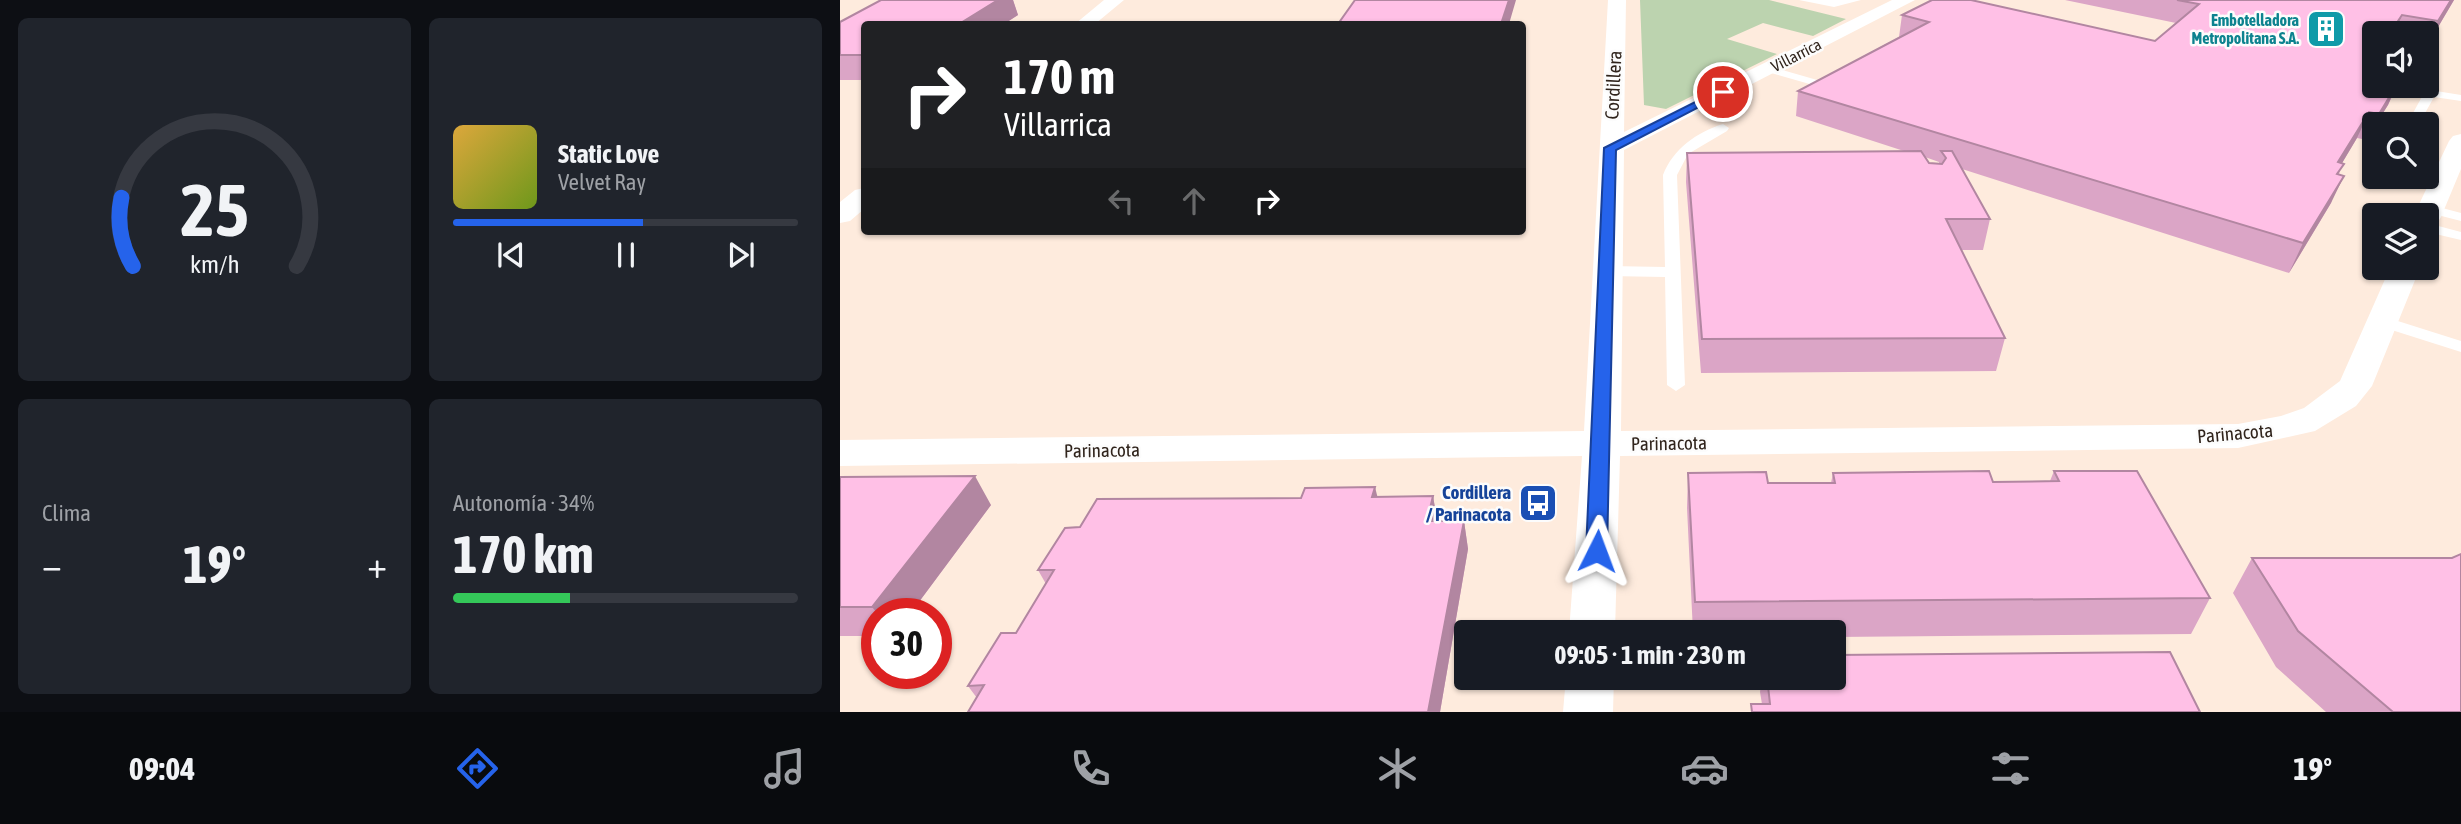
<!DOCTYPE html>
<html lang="es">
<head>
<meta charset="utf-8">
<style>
	body { margin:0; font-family:"Asap Condensed",sans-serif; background:#20242c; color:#f1f3f6; height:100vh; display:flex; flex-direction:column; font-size:26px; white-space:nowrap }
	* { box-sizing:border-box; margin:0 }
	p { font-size:23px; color:#9ea1a6 }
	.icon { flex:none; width:38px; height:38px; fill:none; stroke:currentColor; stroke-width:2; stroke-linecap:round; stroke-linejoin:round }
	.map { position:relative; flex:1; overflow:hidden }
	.details { display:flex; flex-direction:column; gap:18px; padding:18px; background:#0d0f14; width:840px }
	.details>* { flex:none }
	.top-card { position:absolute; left:21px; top:21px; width:665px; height:214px; border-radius:7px; box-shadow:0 2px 5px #0004; background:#202124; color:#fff; overflow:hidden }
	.controls { position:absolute; left:1522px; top:21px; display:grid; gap:14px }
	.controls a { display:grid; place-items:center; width:77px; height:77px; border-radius:7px; background:#171b24; box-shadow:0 2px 5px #0004; font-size:35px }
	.speed { position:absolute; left:21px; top:598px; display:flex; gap:14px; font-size:35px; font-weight:700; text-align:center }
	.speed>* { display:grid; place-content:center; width:91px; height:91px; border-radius:50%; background:#171b24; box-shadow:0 2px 5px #0004; line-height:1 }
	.speed .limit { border:10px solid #d22; background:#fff; color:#111 }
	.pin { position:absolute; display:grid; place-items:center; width:60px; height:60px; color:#fff; margin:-30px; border:4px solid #fff; border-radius:50%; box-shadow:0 2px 7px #0007 }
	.me { position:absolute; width:77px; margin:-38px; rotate:3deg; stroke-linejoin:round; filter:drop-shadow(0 0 5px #0008) }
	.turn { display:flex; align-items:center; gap:24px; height:147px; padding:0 28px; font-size:32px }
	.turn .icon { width:91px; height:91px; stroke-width:2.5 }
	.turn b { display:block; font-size:49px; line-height:60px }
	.lanes { display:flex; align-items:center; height:66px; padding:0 28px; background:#0003; justify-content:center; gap:35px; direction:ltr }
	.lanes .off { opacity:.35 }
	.big { font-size:52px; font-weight:700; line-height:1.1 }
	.details .tile { flex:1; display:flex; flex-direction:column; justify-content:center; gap:10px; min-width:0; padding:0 24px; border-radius:10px; background:#20242c }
	.details .dial { align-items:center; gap:0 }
	.dial svg { height:182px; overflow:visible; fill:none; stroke:#363941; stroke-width:7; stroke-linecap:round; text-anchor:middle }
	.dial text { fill:#f1f3f6; stroke:none }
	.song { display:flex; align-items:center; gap:21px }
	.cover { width:84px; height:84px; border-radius:10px; background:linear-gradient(135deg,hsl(40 70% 55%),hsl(80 70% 35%)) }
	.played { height:7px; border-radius:4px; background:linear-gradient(90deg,#2563eb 55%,#363941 55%) }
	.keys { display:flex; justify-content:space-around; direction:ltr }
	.heat { display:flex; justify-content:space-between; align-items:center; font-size:38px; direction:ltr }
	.charge { height:10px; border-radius:5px; background:linear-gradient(90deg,#34c759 34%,#363941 0) }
	.details .tiles { flex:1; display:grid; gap:18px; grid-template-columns:repeat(2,1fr) }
	.trip { position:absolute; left:614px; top:620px; width:392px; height:70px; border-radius:7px; background:#171b24; box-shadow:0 2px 5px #0004; font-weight:700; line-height:70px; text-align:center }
	.menu { display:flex; height:112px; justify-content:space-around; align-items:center; background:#090b0e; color:#9ea1a6 }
	.menu .icon { width:49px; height:49px }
	.menu .active { color:#2563eb }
	.menu b { font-size:32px; color:#f1f3f6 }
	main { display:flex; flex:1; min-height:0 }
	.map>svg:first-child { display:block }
	.green { fill:#bcd3af }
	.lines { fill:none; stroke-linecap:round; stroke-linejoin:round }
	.service { fill:#fff; fill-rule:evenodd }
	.minor { fill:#fff; fill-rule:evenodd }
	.wall { fill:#dba5c6; fill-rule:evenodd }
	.shaded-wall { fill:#b286a1 }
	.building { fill:#ffc0e6; stroke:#b286a1; stroke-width:2 }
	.route { fill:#2563eb; stroke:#184099; stroke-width:2 }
	.labels { text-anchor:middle; stroke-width:5; stroke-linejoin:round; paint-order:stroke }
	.far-culture-label { font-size:16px; font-weight:bold; fill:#0d838f; stroke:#fcfcfc; text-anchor:end }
	.far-street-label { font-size:16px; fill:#30241c; stroke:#fcfcfc }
	.street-label { font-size:19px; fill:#30241c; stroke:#fcfcfc }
	.transit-label { font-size:19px; font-weight:bold; fill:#164399; stroke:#fcfcfc; text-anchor:end }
</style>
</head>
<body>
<main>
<section class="details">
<div class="tiles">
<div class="tile dial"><svg viewBox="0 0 100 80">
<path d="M14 69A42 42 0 1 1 86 69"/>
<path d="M14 69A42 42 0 0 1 9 39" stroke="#2563eb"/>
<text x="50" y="56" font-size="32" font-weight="700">25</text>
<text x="50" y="72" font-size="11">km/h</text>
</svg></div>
<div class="tile">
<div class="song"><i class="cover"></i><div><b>Static Love</b><p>Velvet Ray</p></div></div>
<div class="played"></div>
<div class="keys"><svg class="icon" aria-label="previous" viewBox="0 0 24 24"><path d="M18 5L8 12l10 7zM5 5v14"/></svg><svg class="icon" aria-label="pause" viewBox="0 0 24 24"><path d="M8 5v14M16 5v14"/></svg><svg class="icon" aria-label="next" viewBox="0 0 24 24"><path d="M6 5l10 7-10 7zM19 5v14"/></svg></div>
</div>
<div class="tile"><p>Clima</p>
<div class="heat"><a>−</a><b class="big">19°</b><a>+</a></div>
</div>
<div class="tile"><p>Autonomía · 34%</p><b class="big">170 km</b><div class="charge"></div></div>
</div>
</section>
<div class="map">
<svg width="1621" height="712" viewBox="0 0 1621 712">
	<rect width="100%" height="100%" fill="#feebdd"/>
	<path class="green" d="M 800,0 L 929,0 L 1006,19 L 973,36 L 923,23 L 887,39 L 937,54 L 826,109 L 804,105 Z"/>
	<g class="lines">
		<path class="service" d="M 959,0 L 1021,0 L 994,7 Z
			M 928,66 L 998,86 L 1000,88 L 994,91 L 924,71 L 923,69 Z
			M 1590,90 L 1621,95 L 1621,101 L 1594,97 L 1579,124 L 1567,124 L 1584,93 Z
			M 883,124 L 889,128 L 887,131 L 848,154 L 837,175 L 845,385 L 836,391 L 827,385 L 825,277 L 768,276 L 760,271 L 768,266 L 825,267 L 823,175 C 833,149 857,132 883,124 Z
			M 1591,205 L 1621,213 L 1621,221 L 1586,212 L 1584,209 Z
			M 1587,223 L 1621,232 L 1621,240 L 1587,232 Z
			M 1542,316 L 1621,341 L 1621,352 L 1536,325 L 1534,321 L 1536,317 Z"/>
		<path class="minor" d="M 264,0 L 284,0 L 255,24 L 235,24 Z
			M 768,0 L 786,0 L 784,132 L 1052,0 L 1075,0 L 784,150 L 781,431 L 1398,424 L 1441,416 L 1464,408 L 1500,381 L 1550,268 L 1580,268 L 1532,386 L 1516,406 L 1475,431 L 1398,448 L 780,456 L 775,632 L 729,632 L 742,456 L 0,466 L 0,440 L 744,431 Z
			M 1621,134 L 1621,169 L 1601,217 L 1597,223 L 1587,225 L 1587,215 L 1574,215 L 1609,141 L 1613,136 Z
			M 24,188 L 24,209 L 10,221 L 0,223 L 0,202 L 15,190 Z
			M 726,677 L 774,677 L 773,712 L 723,712 Z"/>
	</g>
	<path class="wall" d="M 41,0 L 173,0 L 178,15 L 164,24 L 24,24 L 24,80 L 0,80 L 0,22 Z
		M 1225,0 L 1614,0 L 1588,44 L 1587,33 L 1535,33 L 1535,86 L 1557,86 L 1548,105 L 1536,124 L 1535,124 L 1535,126 L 1527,140 L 1517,138 L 1502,163 L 1491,203 L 1449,273 L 1122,169 L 1150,219 L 1143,250 L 1121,250 L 1165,338 L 1156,371 L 861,373 L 846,182 L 847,153 L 1067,152 L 956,116 L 958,91 L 1059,37 L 1062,15 L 1315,41 L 1336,23 ZM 1085,157 L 1099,162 L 1099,164 L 1089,163 Z
		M 1214,471 L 1370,598 L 1351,634 L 994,637 L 994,632 L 853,632 L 847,508 L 848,473 L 928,483 L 991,483 L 993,473 L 1153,482 L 1210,481 Z
		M 0,477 L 151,505 L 70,614 L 37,614 L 37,636 L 0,636 Z
		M 593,496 L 597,521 L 624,521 L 628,549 L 600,712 L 128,712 L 137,698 L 128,686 L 176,633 L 206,584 L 198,570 L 240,527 L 461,498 Z
		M 1412,558 L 1621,712 L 1486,712 L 1436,667 L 1393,593 Z
		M 922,677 L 994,677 L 1360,712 L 911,712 L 911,704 L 922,704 L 920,692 Z"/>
	<path class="shaded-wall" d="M 158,0 L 173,0 L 178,15 L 164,24 L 119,24 Z
		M 669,0 L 676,0 L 669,24 L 661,24 Z
		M 1611,0 L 1614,0 L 1588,44 L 1598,21 Z
		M 1562,15 L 1554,33 L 1550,33 Z
		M 1556,86 L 1548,105 L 1536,124 L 1535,124 L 1535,126 L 1527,140 L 1539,114 Z
		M 1529,112 L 1517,138 L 1486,190 L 1498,162 Z
		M 1504,176 L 1491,203 L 1449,273 L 1463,243 Z
		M 135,476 L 151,505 L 70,614 L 38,614 L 32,607 Z
		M 535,487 L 542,515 L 532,497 Z
		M 593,496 L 598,525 L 587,521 Z
		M 624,521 L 628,549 L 600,712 L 588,712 Z"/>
	<path class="building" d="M 41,0 L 158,0 L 119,24 L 24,24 L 24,55 L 0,55 L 0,22 Z
		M 515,0 L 669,0 L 661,24 L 498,24 Z
		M 1092,0 L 1131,0 L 1315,41 L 1359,4 L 1337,0 L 1611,0 L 1598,21 L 1562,15 L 1550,33 L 1535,33 L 1535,86 L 1556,86 L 1539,114 L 1529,112 L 1498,162 L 1504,164 L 1497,174 L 1504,176 L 1463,243 L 958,91 L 1089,22 L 1062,15 Z
		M 1081,151 L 1089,163 L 1102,164 L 1106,158 L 1101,151 L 1112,151 L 1150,219 L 1106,219 L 1165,338 L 862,339 L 847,153 Z
		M 1149,471 L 1153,482 L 1219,481 L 1214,471 L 1297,471 L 1370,598 L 855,602 L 848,473 L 926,472 L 928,483 L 995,483 L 993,473 Z
		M 135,476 L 32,607 L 0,607 L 0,477 Z
		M 535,487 L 532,497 L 593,496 L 587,521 L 624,521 L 588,712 L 128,712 L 144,685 L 128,686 L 161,633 L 176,633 L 214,570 L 198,570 L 225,528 L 240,527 L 257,499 L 461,498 L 465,488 Z
		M 1621,554 L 1621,712 L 1553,712 L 1458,631 L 1412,558 L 1612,558 Z
		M 1330,652 L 1360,712 L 912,712 L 911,704 L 930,704 L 927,677 L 994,677 L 994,655 Z"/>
	<path class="route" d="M 879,90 L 888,92 L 776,150 L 767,551 L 764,556 L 749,556 L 746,551 L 764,148 Z"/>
	<defs>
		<symbol id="building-square" viewBox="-11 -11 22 22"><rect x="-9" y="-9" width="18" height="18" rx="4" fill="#0f9aa8" stroke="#fcfcfc"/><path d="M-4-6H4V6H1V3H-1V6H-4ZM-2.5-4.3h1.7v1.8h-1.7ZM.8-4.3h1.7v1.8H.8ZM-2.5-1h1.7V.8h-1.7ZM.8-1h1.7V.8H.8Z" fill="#fff"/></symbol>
		<symbol id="bus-square" viewBox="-11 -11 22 22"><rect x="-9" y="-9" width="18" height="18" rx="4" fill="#1a4fb4" stroke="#fcfcfc"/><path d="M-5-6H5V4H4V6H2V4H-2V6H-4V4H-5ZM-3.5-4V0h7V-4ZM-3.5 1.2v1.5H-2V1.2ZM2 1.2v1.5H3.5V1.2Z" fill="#fff"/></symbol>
	</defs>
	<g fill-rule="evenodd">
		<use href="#building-square" x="1464" y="7" width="44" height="44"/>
		<use href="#bus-square" x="676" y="481" width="44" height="44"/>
	</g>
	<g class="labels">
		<g class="far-culture-label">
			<text x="1459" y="26">Embotelladora<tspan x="1459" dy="18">Metropolitana S.A.</tspan></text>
		</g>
		<g class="far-street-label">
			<text transform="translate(956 55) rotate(-27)" y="6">Villarrica</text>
		</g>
		<g class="street-label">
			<text transform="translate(773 85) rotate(-87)" y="7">Cordillera</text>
			<text transform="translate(1395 433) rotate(-5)" y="7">Parinacota</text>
			<text transform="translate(829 443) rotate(-1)" y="7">Parinacota</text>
			<text transform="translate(262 450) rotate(-1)" y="7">Parinacota</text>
		</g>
		<g class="transit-label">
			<text x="671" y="499">Cordillera<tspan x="671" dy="22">/ Parinacota</tspan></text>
		</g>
	</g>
</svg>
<div class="controls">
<a><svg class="icon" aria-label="sound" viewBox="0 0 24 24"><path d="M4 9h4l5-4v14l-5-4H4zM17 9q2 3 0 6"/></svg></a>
<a><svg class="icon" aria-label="search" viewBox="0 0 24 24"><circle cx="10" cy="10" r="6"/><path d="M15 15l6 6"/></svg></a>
<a><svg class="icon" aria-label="layers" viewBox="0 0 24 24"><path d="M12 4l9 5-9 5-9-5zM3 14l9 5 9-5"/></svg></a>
</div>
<div class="speed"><div class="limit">30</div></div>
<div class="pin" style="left:883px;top:92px;background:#d93025"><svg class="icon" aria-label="arrive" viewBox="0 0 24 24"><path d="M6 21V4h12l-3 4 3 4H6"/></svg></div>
<svg class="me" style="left:757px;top:551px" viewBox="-20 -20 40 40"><path d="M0-17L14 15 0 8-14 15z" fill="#2563eb" stroke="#fff" stroke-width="4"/></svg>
<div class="trip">09:05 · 1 min · 230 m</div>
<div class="top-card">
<div class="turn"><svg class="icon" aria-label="right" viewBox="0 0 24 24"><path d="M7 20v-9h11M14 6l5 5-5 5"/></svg><div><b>170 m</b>Villarrica</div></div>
<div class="lanes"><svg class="icon off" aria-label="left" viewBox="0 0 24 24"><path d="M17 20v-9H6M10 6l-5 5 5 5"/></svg><svg class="icon off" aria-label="ahead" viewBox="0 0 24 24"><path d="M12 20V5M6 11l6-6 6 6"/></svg><svg class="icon" aria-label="right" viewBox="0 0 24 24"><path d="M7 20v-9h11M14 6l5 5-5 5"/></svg></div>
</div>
</div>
</main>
<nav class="menu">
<b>09:04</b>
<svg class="icon active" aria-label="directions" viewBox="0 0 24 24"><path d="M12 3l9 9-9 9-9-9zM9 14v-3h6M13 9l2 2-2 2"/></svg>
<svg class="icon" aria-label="music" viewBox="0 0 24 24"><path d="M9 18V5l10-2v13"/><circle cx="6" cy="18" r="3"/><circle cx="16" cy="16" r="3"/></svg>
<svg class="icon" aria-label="phone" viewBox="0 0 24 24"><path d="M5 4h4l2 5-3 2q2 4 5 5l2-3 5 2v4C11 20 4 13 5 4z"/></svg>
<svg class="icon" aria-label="climate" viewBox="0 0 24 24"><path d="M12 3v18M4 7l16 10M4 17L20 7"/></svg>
<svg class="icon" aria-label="car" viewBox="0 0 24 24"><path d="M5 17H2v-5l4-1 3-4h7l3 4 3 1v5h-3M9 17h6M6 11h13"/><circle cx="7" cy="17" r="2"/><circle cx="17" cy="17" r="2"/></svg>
<svg class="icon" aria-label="filters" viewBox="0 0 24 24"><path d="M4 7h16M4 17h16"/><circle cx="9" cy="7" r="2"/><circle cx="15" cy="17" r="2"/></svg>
<b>19°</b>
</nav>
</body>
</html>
